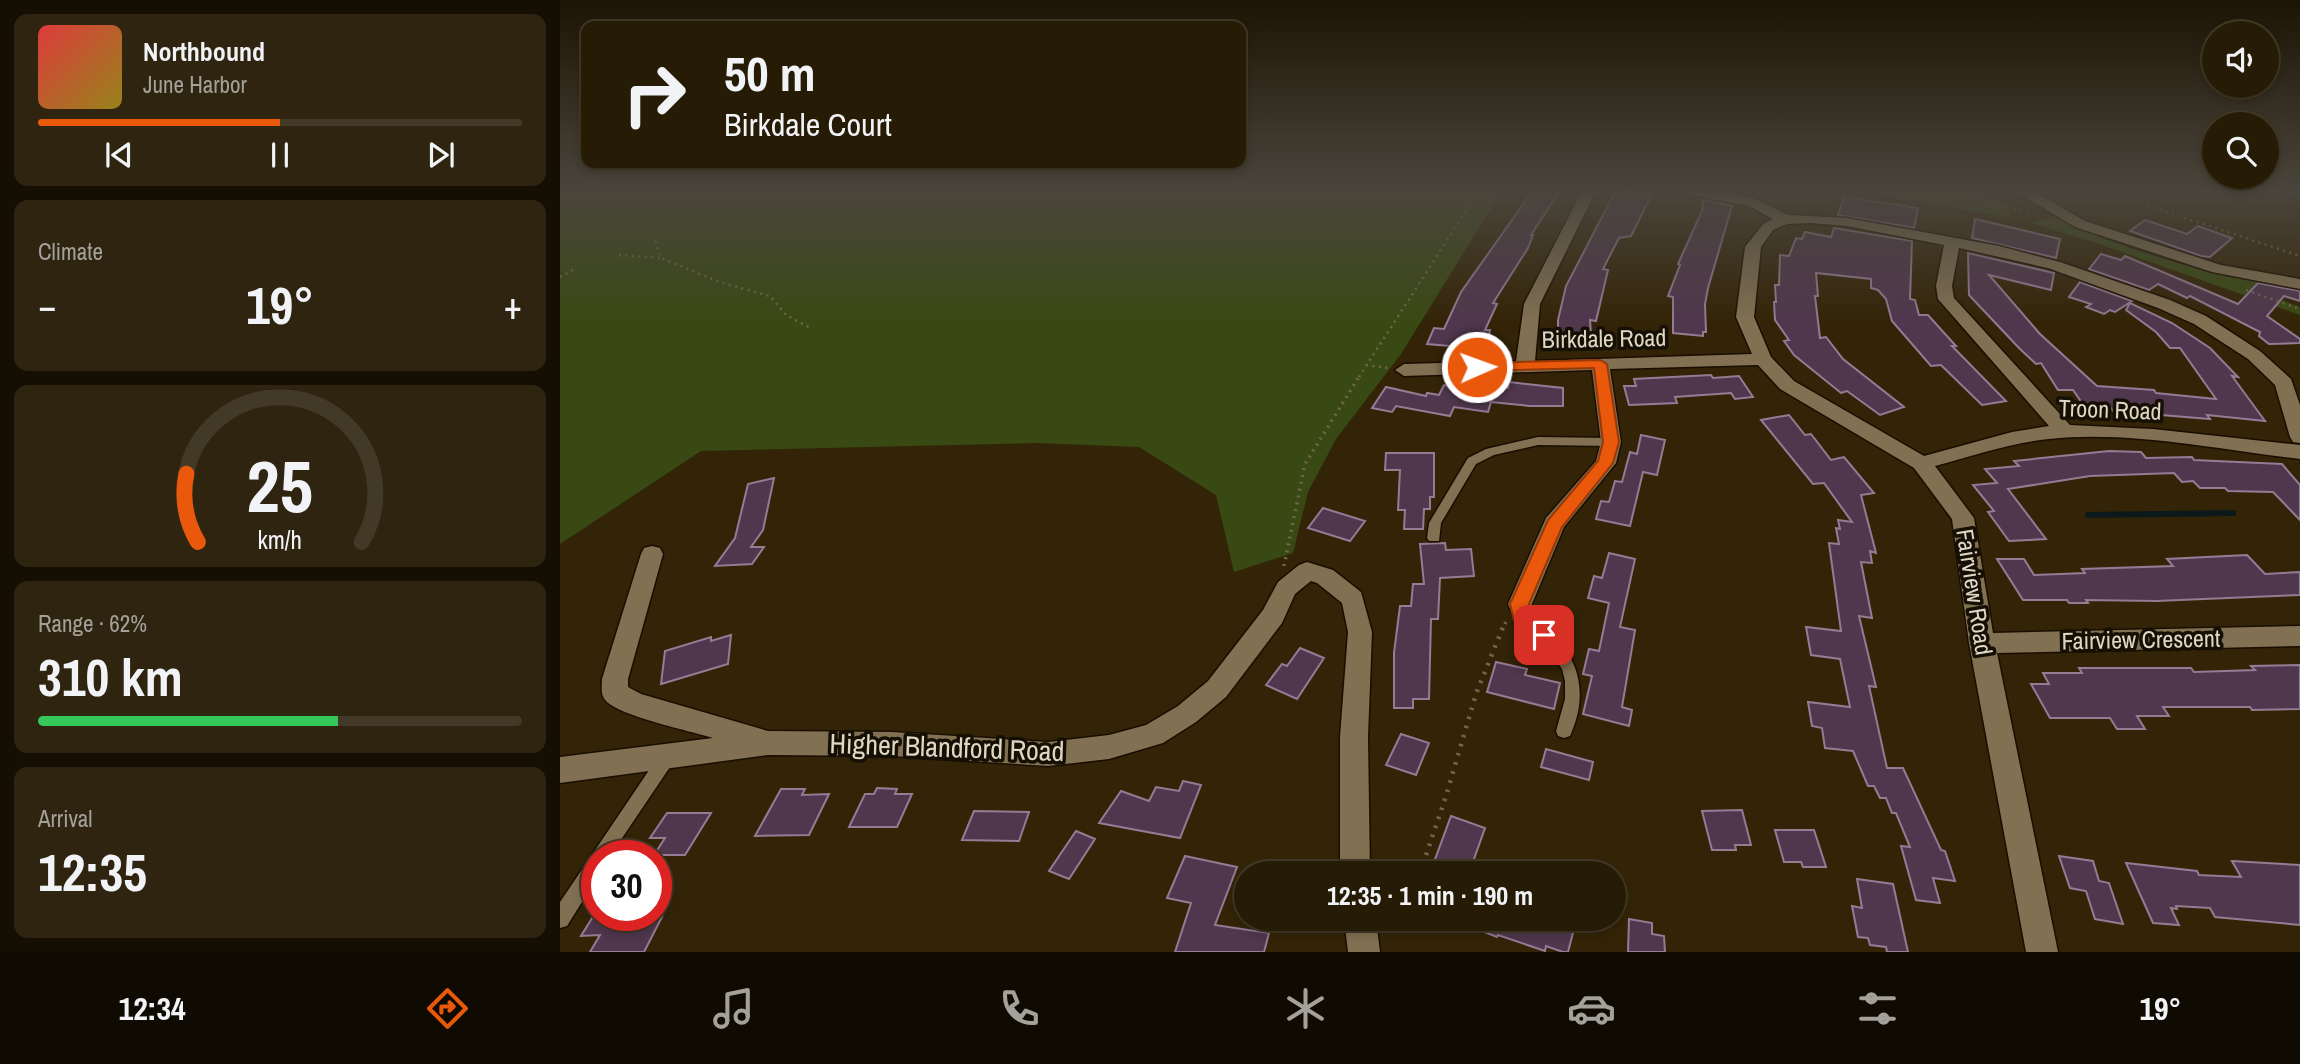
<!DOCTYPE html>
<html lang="en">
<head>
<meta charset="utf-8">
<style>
	body { margin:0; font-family:"Archivo Narrow",sans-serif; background:#2e240f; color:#f1f3f6; height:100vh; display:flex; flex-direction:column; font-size:26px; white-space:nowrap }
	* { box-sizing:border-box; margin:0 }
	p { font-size:23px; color:#a4a19a }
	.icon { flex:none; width:38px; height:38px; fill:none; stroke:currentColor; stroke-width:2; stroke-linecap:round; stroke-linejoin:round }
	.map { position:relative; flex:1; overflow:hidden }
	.sheet { display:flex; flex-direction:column; gap:14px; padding:14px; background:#150f03; width:560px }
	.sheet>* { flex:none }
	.hud { position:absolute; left:21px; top:21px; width:665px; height:147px; border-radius:14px; box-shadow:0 4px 10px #0003,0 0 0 2px #423927; background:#261b05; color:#f1f3f6; overflow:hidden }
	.fabs { position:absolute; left:1642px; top:21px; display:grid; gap:14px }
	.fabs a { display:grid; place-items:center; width:77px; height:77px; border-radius:50%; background:#261b05; box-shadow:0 4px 10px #0003,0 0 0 2px #423927; font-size:35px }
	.speed { position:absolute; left:21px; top:840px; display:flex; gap:14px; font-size:35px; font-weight:700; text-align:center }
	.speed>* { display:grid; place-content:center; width:91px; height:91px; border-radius:50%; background:#261b05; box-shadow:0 4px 10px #0003,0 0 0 2px #423927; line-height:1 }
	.speed .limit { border:10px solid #d22; background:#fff; color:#111 }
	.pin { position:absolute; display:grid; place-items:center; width:60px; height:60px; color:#fff; margin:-30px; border-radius:14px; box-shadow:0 4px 10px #0006 }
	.me { position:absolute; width:77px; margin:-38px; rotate:88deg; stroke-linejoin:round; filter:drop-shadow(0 0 5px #0008) }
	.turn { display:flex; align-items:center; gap:24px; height:147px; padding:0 28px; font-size:32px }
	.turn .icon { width:91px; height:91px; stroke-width:2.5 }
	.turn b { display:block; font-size:49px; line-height:60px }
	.big { font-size:52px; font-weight:800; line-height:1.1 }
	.sheet .widget { flex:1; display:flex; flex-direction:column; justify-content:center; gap:10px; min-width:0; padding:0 24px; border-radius:14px; background:#2e240f }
	.sheet .dial { align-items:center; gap:0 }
	.dial svg { height:182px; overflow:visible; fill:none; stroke:#423927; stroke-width:7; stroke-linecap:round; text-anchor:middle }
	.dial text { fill:#f1f3f6; stroke:none }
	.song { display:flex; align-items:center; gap:21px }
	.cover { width:84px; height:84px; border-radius:10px; background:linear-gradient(135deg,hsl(0 70% 55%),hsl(50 70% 35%)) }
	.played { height:7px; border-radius:4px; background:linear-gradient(90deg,#ea580c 50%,#423927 50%) }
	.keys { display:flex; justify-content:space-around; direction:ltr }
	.heat { display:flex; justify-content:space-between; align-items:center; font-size:38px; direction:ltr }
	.charge { height:10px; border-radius:5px; background:linear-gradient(90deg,#34c759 62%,#423927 0) }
	.trip { position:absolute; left:674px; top:861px; width:392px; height:70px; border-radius:35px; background:#261b05; box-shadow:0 4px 10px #0003,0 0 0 2px #423927; font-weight:800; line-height:70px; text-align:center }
	.dock { display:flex; height:112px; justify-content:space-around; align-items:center; background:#0f0b02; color:#a4a19a }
	.dock .icon { width:49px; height:49px }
	.dock .active { color:#ea580c }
	.dock b { font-size:32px; color:#f1f3f6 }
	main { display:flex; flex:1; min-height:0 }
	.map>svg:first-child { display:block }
	.green { fill:#394913 }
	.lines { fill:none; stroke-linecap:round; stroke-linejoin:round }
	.stream { stroke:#0b191a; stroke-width:6 }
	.building { fill:#4f374e; stroke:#957b94; stroke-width:2 }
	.lane-casing { stroke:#190e00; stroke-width:3 }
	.street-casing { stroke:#190e00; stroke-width:3 }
	.path-far2 { stroke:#72654d; stroke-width:2.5; stroke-dasharray:2 4.5; stroke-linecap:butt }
	.path-far1 { stroke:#72654d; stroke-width:3.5; stroke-dasharray:2 5; stroke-linecap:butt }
	.path { stroke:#72654d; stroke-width:4.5; stroke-dasharray:2.5 7; stroke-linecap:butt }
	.lane { fill:#817052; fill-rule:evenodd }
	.street { fill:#817052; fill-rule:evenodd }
	.route { fill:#ea580c; stroke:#983908; stroke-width:2 }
	.labels { text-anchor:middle; stroke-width:7; stroke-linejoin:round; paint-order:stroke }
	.street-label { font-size:24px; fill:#dfd6c6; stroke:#160f04 }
	.near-street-label { font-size:28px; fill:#dfd6c6; stroke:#160f04 }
</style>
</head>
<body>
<main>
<section class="sheet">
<div class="widget">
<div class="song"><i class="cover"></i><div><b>Northbound</b><p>June Harbor</p></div></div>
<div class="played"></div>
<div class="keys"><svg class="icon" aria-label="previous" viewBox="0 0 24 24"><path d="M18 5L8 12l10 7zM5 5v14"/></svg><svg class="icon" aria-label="pause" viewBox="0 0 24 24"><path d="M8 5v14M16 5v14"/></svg><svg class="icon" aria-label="next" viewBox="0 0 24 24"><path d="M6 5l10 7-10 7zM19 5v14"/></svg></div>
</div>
<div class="widget"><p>Climate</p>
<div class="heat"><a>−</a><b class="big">19°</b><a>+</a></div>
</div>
<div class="widget dial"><svg viewBox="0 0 100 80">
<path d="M14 69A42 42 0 1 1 86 69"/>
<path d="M14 69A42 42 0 0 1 9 39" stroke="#ea580c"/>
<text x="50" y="56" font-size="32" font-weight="700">25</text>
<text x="50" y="72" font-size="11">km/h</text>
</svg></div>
<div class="widget"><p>Range · 62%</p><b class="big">310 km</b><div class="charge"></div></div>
<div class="widget"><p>Arrival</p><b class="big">12:35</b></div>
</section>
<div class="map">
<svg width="1740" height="952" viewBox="0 0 1740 952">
	<rect width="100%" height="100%" fill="#332407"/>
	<path class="green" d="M 0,189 L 943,189 L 841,354 L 776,439 L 748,492 L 733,553 L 674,572 L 656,495 L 579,447 L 476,443 L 141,451 L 0,544 Z
		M 1287,189 L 1407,189 L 1446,205 L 1453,218 Z
		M 1493,216 C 1553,246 1639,273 1705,282 L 1697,291 L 1740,307 L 1740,315 L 1534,242 L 1471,223 Z"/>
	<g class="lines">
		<path class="stream" d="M 1528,515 L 1673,513"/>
	</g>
	<path class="building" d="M 974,189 L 1001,189 L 971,235 L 973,235 L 968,248 L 933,303 L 937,304 L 925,330 L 930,330 L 927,346 L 914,345 L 914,348 L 867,344 L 874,328 L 884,329 L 901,292 Z
		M 1056,190 L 1092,194 L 1071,236 L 1059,238 L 1043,269 L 1048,270 L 1036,321 L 1030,320 L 1031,335 L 998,334 L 998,320 L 1006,286 Z
		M 1284,197 L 1358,208 L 1354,228 L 1278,215 Z
		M 1143,200 L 1172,206 L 1148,288 L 1145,304 L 1146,332 L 1143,332 L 1143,336 L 1113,333 L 1113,297 L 1108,296 L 1120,265 L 1118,264 L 1142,211 Z
		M 1415,219 L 1500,239 L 1496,258 L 1412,238 Z
		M 1585,220 L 1627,234 L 1638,226 L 1672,238 L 1650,257 L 1641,256 L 1570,231 Z
		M 1274,228 L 1352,241 L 1350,299 L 1355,300 L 1359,315 L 1368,315 L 1396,346 L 1392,346 L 1446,401 L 1422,405 L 1381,365 L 1371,366 L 1332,321 L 1326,299 L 1318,290 L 1311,288 L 1311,279 L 1256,273 L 1258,296 L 1255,296 L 1260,338 L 1266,337 L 1283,359 L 1344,407 L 1320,415 L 1287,391 L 1281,393 L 1234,355 L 1224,341 L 1229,340 L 1215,320 L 1214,302 L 1216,302 L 1215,285 L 1219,285 L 1220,255 L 1229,256 L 1236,238 L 1242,239 L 1245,232 L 1271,237 Z
		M 1408,253 L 1494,273 L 1491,290 L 1429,275 L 1480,334 L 1537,386 L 1594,390 L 1596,393 L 1656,399 L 1620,348 L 1610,348 L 1596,332 L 1566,310 L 1570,303 L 1612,323 L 1650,348 L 1678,377 L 1672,376 L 1705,421 L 1647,415 L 1650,419 L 1553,411 L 1549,405 L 1522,403 L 1513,390 L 1498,390 L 1481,363 L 1476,364 L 1459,348 L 1409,295 Z
		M 1541,254 L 1561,260 L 1565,256 L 1678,304 L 1698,283 L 1740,291 L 1740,301 L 1724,296 L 1707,316 L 1740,339 L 1740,343 L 1709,344 L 1699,336 L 1700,332 L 1630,296 L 1627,298 L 1598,284 L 1589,290 L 1529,269 Z
		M 1520,282 L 1572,301 L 1555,312 L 1550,310 L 1544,314 L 1526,307 L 1531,304 L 1509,297 Z
		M 1151,375 L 1153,378 L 1179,376 L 1193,397 L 1175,399 L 1171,393 L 1115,397 L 1117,403 L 1069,405 L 1064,386 L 1076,386 L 1074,379 Z
		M 949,382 L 1003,388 L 1003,406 L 970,406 L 931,402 L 928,412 L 894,407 L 890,416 L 836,406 L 832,412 L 812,408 L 826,387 L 866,396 L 867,393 L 879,395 L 884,385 L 907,389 L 909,383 L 948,388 Z
		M 1229,415 L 1245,435 L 1251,434 L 1271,460 L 1284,457 L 1314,493 L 1301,495 L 1316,553 L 1310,551 L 1312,563 L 1301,562 L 1312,618 L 1299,616 L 1316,687 L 1309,686 L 1327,768 L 1343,768 L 1381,850 L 1385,851 L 1395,881 L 1373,878 L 1380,903 L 1356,900 L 1341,846 L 1350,847 L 1336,813 L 1332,813 L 1326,798 L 1320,798 L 1314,786 L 1308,786 L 1293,751 L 1265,748 L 1262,728 L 1252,726 L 1248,702 L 1290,707 L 1280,659 L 1251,655 L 1246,627 L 1281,631 L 1269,543 L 1279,544 L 1276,528 L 1280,529 L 1278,520 L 1292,522 L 1264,483 L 1253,484 L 1201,420 Z
		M 1081,435 L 1105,440 L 1097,475 L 1083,472 L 1070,526 L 1036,519 L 1041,501 L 1049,502 L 1055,481 L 1062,482 L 1070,452 L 1077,454 Z
		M 1549,451 L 1581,452 L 1586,458 L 1632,457 L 1634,460 L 1722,464 L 1740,485 L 1740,520 L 1713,492 L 1668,491 L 1665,488 L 1640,488 L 1633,481 L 1622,482 L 1614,473 L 1530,476 L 1448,489 L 1486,539 L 1449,541 L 1428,512 L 1434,511 L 1413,485 L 1437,483 L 1425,469 L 1459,466 L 1454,461 Z
		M 826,453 L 874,453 L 874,497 L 870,497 L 870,509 L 864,509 L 863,529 L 844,529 L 845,510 L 838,510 L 840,470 L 825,470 Z
		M 214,478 L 203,530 L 191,547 L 204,547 L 192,564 L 155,566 L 175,538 L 188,484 Z
		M 763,508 L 805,521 L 790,541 L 748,528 Z
		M 885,543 L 886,550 L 911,549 L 914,576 L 880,578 L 878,619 L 871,619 L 869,699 L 853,699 L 853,708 L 834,708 L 834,653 L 840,606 L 851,606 L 853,584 L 864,584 L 860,544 Z
		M 1049,553 L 1075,559 L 1060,627 L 1075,630 L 1062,707 L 1072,710 L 1069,726 L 1023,714 L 1032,676 L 1023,674 L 1029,649 L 1039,651 L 1049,603 L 1028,598 L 1034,576 L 1042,578 Z
		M 1687,555 L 1705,574 L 1740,572 L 1740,595 L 1596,601 L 1526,600 L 1528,603 L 1509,603 L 1507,600 L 1463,600 L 1437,559 L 1464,559 L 1474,575 L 1525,573 L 1522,569 L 1613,566 L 1607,559 Z
		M 171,635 L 168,664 L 101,684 L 105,651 L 151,637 L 151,641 Z
		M 740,648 L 764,658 L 737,699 L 706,685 L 722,664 L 727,666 Z
		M 936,662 L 967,669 L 965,675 L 1000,683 L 994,709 L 927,692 Z
		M 1740,665 L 1740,709 L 1692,710 L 1690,707 L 1603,707 L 1609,716 L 1577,716 L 1585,729 L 1557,729 L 1550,718 L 1490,718 L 1471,684 L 1489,684 L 1483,673 L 1522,673 L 1519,668 L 1631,668 L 1634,672 L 1695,670 L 1691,666 Z
		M 841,734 L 869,743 L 856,775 L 826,765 Z
		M 986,749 L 1033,762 L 1029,780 L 981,767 Z
		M 623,781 L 641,785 L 620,838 L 539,823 L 561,791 L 589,801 L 596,787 L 619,791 Z
		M 317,788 L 337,789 L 335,794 L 352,794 L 337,827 L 289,827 L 305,794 L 314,794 Z
		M 221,789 L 245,789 L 242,795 L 269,794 L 249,835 L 195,836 Z
		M 1182,810 L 1191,845 L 1175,845 L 1176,850 L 1152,850 L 1142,811 Z
		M 414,811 L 469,812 L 459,841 L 402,840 Z
		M 107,813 L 151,813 L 125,855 L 94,855 L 105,838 L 90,838 Z
		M 891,816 L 925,828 L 909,873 L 874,862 Z
		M 1215,830 L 1254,830 L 1266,867 L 1243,867 L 1241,862 L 1224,862 Z
		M 516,831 L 535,839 L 509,879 L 489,871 Z
		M 625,856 L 677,867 L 655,925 L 709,933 L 704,952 L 615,952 L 631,903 L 607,898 Z
		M 1499,856 L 1533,861 L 1539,881 L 1549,883 L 1563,924 L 1535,919 L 1526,891 L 1510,888 Z
		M 1672,861 L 1740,865 L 1740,925 L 1655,917 L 1650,908 L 1616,906 L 1617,909 L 1611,908 L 1619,925 L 1593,923 L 1566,863 L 1637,871 L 1639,875 L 1681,877 Z
		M 1297,879 L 1333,884 L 1348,952 L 1327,952 L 1326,947 L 1310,945 L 1308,938 L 1298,937 L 1292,906 L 1302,908 Z
		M 34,915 L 70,915 L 67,920 L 102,917 L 84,952 L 30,952 L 40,935 L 21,936 Z
		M 892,919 L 1008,919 L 1016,921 L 1008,952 L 1003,952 L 986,946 L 985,951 L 938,935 L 937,937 Z
		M 1069,919 L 1092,923 L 1092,934 L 1104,936 L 1105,952 L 1068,952 Z"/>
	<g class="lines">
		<defs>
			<path id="lane" d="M 978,437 L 1051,438 L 1057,442 L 1051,446 L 978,445 L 934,455 L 916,464 L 881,523 L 879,541 L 869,541 L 867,538 L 869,523 L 908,458 L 926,449 Z
				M 960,599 L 965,600 C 966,604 966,607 968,611 C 970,618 989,631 996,638 C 1023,666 1026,701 1010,736 L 1004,738 L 998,736 L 996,731 L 1005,699 L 1005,681 L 1002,669 L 983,644 L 956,619 L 953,604 L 955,600 Z
				M 106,752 L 112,754 L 114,759 L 112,764 L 50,856 L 37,856 L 37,878 L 7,926 L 0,928 L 0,902 L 100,754 Z"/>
			<path id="street" d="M 1023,189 L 1037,189 L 980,304 L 975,361 L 1192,354 L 1176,317 L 1185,247 L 1203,224 L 1213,219 L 1189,206 L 1120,193 L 1113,189 L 1146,189 L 1193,198 L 1228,215 L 1287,218 L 1439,246 L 1500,262 L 1610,300 L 1646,316 L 1700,351 L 1731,379 L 1740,405 L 1740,443 L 1733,442 L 1730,437 L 1715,385 L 1688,359 L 1634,324 L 1598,308 L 1488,268 L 1399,248 L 1392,286 L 1394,298 L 1510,425 L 1593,429 L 1740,445 L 1740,459 C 1660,450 1569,430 1489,439 C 1450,443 1412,456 1375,466 L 1414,518 L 1433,633 L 1740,626 L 1740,646 L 1437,653 L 1498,952 L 1466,952 L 1409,643 L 1392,519 L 1354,468 L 1220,389 L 1198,365 L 1050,369 L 1061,442 L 1056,463 L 1004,527 L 969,611 L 960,613 L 951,611 L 948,604 L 986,518 L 1036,461 L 1041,442 L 1032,370 L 844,376 L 835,370 L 844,364 L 956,361 L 964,304 ZM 1251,223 L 1287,226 L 1384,245 L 1376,286 L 1378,299 L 1489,426 L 1452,432 L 1364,456 L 1234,381 L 1211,357 L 1194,317 L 1201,247 L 1213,230 L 1227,224 Z
				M 1452,189 L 1470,189 L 1525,221 L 1661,265 L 1740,279 L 1740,289 L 1652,272 L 1515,227 Z
				M 1721,189 L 1740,189 L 1740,196 L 1723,192 Z
				M 92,546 L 100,548 L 103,554 L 68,679 L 68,687 L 81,694 L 208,731 L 332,732 L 488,742 L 549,735 L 586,725 L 618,706 L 648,681 L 703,610 L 718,582 L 739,565 L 747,562 L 773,570 L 801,592 L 812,632 L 808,737 L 810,873 L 780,873 L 780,737 L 788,632 L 782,603 L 757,583 L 751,581 L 735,594 L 722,623 L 666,697 L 636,722 L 603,743 L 549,759 L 488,766 L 332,756 L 208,755 L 0,783 L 0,757 L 153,738 C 130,731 60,716 46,701 C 40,695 42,686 42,679 L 81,554 L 84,548 Z
				M 784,919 L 816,919 L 820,952 L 788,952 Z"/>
		</defs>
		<use href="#lane" class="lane-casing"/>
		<use href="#street" class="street-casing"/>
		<path class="path-far2" d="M 1385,189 L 1471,214
			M 1538,189 L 1740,256
			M 95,241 L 101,258 L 162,283 L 210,296 L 226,315 L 249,327
			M 59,255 L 101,258
			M 0,277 L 15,269
			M 1686,290 L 1740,309
			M 806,365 L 828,368
			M 799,377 L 920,189"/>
		<path class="path-far1" d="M 724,566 L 745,464 L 800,375
			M 945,624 L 947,619"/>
		<path class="path" d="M 860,873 L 886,796 L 916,694 L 945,622"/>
		<use href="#lane" class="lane"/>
		<use href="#street" class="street"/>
	</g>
	<linearGradient id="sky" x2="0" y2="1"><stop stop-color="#1c1404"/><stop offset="0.59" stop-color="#4a453c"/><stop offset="1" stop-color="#4a453c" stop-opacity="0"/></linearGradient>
	<rect width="1740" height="323" fill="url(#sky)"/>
	<path class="route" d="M 1040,360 L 1047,364 L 1059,442 L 1053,463 L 1002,527 L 969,604 L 970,612 L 994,635 L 991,640 L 984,643 L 978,640 L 954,620 L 950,604 L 988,520 L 1038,461 L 1043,442 L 1034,368 L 917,371 L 910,367 L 917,363 Z"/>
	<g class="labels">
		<g class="street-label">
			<text transform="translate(1044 339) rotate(-1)" y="8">Birkdale Road</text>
			<text transform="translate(1550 410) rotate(2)" y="8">Troon Road</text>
			<text transform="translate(1414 592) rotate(81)" y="8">Fairview Road</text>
			<text transform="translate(1581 640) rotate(-1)" y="8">Fairview Crescent</text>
		</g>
		<g class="near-street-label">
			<text transform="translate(387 747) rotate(2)" y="10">Higher Blandford Road</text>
		</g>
	</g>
</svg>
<div class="fabs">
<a><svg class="icon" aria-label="sound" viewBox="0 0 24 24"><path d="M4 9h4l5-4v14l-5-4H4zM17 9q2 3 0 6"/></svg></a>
<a><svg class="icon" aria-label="search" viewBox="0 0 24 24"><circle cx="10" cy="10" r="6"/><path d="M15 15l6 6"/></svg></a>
</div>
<div class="speed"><div class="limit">30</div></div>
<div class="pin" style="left:984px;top:635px;background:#d93025"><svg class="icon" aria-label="arrive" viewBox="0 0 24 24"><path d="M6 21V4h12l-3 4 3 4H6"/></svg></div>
<svg class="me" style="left:917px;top:367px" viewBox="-20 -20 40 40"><circle r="17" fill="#ea580c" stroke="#fff" stroke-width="3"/><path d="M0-11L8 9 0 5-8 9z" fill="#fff"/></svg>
<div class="trip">12:35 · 1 min · 190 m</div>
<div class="hud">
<div class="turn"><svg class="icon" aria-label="right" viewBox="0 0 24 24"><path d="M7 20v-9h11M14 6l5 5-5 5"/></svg><div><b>50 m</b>Birkdale Court</div></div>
</div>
</div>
</main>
<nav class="dock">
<b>12:34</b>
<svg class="icon active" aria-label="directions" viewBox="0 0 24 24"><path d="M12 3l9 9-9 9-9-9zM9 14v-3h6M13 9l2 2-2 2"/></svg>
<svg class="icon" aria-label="music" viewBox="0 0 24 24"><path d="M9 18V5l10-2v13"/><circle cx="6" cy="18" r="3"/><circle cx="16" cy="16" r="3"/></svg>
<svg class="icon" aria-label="phone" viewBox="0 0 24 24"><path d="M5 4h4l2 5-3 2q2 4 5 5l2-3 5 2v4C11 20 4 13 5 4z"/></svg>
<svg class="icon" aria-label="climate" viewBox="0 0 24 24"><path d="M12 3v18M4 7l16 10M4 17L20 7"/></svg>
<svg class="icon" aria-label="car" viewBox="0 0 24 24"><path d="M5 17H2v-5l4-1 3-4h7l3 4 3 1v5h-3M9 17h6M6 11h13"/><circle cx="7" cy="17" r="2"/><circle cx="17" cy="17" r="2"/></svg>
<svg class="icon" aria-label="filters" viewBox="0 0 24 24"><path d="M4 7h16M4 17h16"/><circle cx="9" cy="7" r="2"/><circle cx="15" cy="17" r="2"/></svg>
<b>19°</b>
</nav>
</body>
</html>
